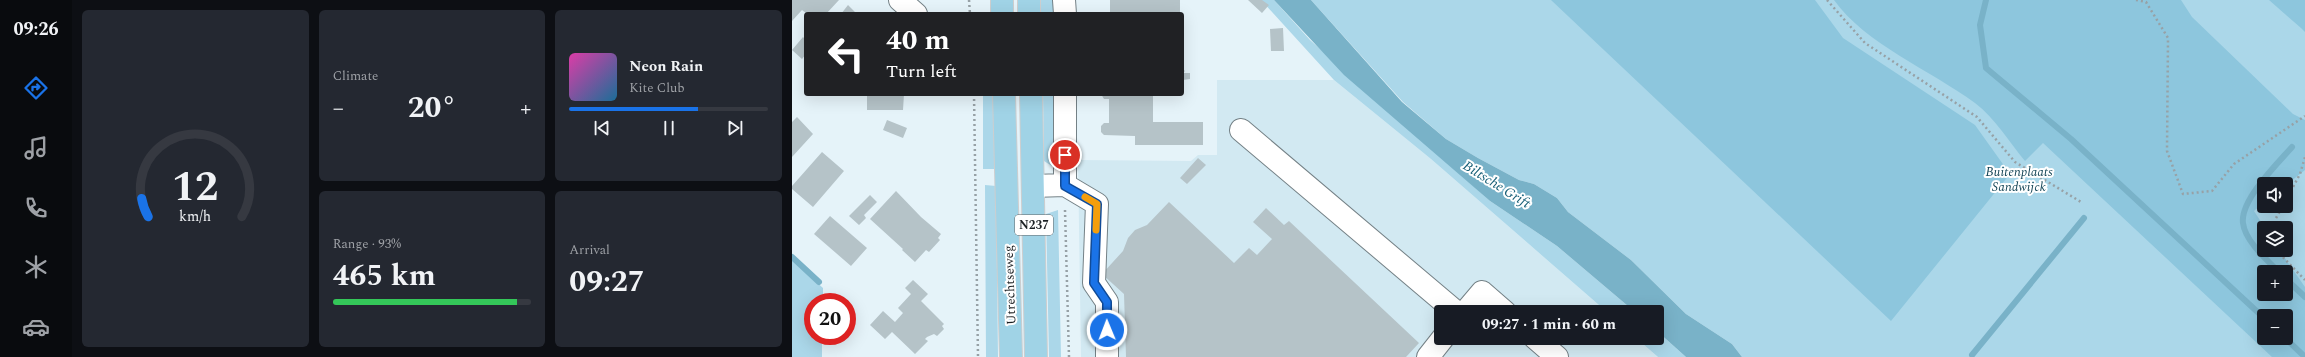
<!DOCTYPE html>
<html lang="en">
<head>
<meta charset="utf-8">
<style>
	body { margin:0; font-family:Spectral,serif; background:#242831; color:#f1f3f6; height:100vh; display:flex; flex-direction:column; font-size:15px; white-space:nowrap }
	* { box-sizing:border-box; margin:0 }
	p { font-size:13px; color:#9ea1a6 }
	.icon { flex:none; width:22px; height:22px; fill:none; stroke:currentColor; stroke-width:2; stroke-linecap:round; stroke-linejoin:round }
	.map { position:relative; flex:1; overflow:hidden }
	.drawer { display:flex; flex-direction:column; gap:10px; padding:10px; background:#0d0f14; width:720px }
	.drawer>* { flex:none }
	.banner { position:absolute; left:12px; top:12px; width:380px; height:84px; border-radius:4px; box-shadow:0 4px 16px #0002; background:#202124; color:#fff; overflow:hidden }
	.fabs { position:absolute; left:1465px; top:177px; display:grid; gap:8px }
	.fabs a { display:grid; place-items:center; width:36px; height:36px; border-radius:4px; background:#171b24; box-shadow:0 4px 16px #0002; font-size:20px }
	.speed { position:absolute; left:12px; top:293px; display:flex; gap:8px; font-size:20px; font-weight:700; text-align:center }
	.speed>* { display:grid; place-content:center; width:52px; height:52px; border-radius:50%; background:#171b24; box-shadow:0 4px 16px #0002; line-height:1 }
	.speed .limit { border:6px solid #d22; background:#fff; color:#111 }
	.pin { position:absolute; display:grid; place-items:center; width:34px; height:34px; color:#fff; margin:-17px; border:2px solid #fff; border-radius:50%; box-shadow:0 1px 4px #0007 }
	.me { position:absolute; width:44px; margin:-22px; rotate:359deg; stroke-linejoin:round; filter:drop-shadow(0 0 3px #0008) }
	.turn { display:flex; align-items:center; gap:14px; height:84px; padding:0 16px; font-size:18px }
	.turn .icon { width:52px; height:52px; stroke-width:2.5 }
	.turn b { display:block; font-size:28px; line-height:34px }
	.big { font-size:30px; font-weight:700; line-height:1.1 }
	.drawer .tile { flex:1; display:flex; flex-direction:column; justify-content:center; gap:6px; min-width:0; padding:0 14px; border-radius:6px; background:#242831 }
	.drawer .dial { align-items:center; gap:0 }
	.dial svg { height:104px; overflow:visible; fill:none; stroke:#363941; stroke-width:7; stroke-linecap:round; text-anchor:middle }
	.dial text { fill:#f1f3f6; stroke:none }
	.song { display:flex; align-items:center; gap:12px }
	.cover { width:48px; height:48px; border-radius:6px; background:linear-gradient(135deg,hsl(320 70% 55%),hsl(200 70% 35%)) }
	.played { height:4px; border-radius:2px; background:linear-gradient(90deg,#1a73e8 65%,#363941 65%) }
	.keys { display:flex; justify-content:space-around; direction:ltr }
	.heat { display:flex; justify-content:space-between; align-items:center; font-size:22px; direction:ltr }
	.charge { height:6px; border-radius:3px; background:linear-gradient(90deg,#34c759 93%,#363941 0) }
	.drawer .tiles { flex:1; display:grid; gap:10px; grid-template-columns:repeat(3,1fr) }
	.tile:first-child { grid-row:span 2 }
	.trip { position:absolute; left:642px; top:305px; width:230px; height:40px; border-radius:4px; background:#171b24; box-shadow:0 4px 16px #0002; font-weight:700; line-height:40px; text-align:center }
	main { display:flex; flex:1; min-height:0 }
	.tabs { display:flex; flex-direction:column; width:72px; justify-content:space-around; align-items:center; background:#090b0e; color:#9ea1a6 }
	.tabs .icon { width:28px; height:28px }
	.tabs .on { color:#1a73e8 }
	.tabs b { font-size:18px; color:#f1f3f6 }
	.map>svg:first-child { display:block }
	.built { fill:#d2e9f2 }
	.green { fill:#abd7e9; fill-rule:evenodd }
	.forest { fill:#8dc6dd; fill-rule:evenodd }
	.water { fill:#79b2c8 }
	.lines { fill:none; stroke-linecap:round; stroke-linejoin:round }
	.stream { stroke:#79b2c8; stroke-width:6 }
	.building { fill:#b5c3c8 }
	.minor-casing { stroke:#748186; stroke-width:24 }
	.major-casing { stroke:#cdcecf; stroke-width:24 }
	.path { stroke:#97a1a6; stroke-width:2.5; stroke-dasharray:2 3; stroke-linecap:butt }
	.minor { stroke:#fff; stroke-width:22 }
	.major { stroke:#a0d3e6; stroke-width:22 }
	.route-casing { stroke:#114b97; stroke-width:10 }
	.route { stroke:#1a73e8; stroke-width:7 }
	.slow { stroke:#f59e0b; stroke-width:7 }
	.labels { text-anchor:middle; stroke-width:4; stroke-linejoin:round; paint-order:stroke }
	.shield { fill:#fff; stroke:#5f6365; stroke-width:1 }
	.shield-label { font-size:12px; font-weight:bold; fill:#1b2023 }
	.park-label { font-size:13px; font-style:italic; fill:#174758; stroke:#fff }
	.street-label { font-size:13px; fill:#1b2023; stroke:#fff }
	.water-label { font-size:14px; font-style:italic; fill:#175f77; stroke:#fff }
</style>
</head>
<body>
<main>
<nav class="tabs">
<b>09:26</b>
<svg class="icon on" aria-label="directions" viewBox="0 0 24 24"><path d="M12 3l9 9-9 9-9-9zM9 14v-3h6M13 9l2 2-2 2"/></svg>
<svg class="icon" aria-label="music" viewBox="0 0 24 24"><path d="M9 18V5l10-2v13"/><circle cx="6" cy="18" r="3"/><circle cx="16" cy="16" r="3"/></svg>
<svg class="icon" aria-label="phone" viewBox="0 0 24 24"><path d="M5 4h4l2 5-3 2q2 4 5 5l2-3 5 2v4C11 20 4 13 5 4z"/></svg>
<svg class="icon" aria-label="climate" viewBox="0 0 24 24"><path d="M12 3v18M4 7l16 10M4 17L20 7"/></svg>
<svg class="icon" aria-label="car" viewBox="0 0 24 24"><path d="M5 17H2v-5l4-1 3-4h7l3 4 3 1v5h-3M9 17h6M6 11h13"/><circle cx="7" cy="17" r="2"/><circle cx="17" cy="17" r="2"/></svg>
</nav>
<section class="drawer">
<div class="tiles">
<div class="tile dial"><svg viewBox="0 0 100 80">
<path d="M14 69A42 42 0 1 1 86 69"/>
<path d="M14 69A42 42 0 0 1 9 55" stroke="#1a73e8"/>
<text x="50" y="56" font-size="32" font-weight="700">12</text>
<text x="50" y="72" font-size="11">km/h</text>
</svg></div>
<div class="tile"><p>Climate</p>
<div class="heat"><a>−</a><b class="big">20°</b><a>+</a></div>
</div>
<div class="tile">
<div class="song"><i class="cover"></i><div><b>Neon Rain</b><p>Kite Club</p></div></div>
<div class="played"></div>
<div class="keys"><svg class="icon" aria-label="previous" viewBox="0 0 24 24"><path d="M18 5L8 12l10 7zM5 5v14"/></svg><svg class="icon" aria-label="pause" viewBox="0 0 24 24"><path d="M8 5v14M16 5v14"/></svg><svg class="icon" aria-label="next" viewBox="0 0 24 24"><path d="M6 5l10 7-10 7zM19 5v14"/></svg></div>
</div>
<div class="tile"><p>Range · 93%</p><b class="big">465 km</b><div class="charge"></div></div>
<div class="tile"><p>Arrival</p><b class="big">09:27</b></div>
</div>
</section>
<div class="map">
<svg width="1513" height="357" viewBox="0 0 1513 357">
	<rect width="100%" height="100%" fill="#e5f3f9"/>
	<path class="built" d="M 425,80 L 542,80 L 639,159 L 815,312 L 649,312 L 649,338 L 844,338 L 866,357 L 289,357 L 286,160 L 399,161 L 406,155 L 425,155 Z"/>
	<path class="green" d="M 249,0 L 261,0 L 261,14 L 249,14 Z
		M 469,0 L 482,0 L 518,40 L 698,201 L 765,246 L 843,312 L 815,312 L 639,159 L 542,80 Z
		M 519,0 L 1513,0 L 1513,357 L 950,357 L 940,344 L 894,314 L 839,260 L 776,212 L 765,198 L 742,184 L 727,180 L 686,158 L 654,139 L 611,102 ZM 1472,184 L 1494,184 L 1494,206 L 1472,206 ZM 1472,228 L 1494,228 L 1494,250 L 1472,250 ZM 1472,272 L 1494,272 L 1494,294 L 1472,294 ZM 1472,316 L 1494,316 L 1494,338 L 1472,338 Z
		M 191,94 L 204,94 L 204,169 L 191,169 Z
		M 251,94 L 262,94 L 263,168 L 252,161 Z
		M 193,185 L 204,186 L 206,357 L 194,357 Z
		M 266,210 L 269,357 L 257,357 L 254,214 Z
		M 0,259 L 31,288 L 31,302 L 21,302 L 21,336 L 30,336 L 30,357 L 0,357 Z
		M 865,331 L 894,357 L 866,357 L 844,338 L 865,338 Z"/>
	<path class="forest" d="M 759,0 L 1023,0 L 1051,38 L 1183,125 L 1218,174 L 1099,321 Z
		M 1042,0 L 1389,0 L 1400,17 L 1501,114 L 1513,120 L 1513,170 L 1494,185 L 1472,184 L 1472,202 L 1462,211 L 1473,228 L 1472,250 L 1487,250 L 1513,287 L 1513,357 L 1480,357 L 1251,143 L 1233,161 C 1217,142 1203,118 1183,103 C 1140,71 1073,44 1042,0 ZM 1472,272 L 1494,272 L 1494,294 L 1472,294 ZM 1472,316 L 1494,316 L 1494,338 L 1472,338 Z
		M 1477,0 L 1513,0 L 1513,32 L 1509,28 Z"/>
	<path class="water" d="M 482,0 L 519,0 L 610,102 L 654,139 L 686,158 L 727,180 L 742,184 L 765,198 L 776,212 L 839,260 L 894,314 L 940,344 L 950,357 L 894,357 L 865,331 L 865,312 L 843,312 L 765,246 L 698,201 L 552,75 Z"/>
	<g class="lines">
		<path class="stream" d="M 1194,0 L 1188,25 L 1194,68 L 1279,139 L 1472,318
			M 0,257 L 27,282
			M 1487,272 C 1475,260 1453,241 1451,223 C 1448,200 1486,163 1500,147
			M 1494,279 L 1513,297
			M 1493,338 L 1513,357
			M 1180,355 L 1292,218"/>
	</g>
	<path class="building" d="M 0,0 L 47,0 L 34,14 L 15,14 L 10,10 L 0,21 Z
		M 318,0 L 388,0 L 388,14 L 318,14 Z
		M 456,0 L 470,0 L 477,5 L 470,13 Z
		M 56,5 L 63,12 L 61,14 L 49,14 Z
		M 491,28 L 492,51 L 479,51 L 478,29 Z
		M 11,37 L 14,40 L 14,54 L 10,59 L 0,50 Z
		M 390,68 L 393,71 L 391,73 L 398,73 L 398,79 L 391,80 Z
		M 75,94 L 112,94 L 111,110 L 75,110 Z
		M 309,94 L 361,94 L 361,122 L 411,122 L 411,145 L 343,145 L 343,136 L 312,135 L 309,132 L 309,126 L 312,123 L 317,123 L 317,99 L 312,99 Z
		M 5,117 L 21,134 L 0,157 L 0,122 Z
		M 95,120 L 115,128 L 111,138 L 91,130 Z
		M 30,152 L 52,171 L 21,207 L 0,189 L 0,186 Z
		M 406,158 L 414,165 L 395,184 L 388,178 Z
		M 104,191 L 129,217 L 149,234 L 146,238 L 148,240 L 137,252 L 134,250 L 123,262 L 110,250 L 111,249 L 78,219 Z
		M 78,195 L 85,202 L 72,215 L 74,218 L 67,225 L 57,216 Z
		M 377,202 L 442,263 L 457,248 L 465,255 L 480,239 L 461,222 L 474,208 L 492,225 L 497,221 L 627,343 L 614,357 L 334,357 L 332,294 L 310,274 L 331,251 L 336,238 L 343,230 L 355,225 Z
		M 38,216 L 75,248 L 59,266 L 22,234 Z
		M 121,280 L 136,294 L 129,301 L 152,324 L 150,326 L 152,329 L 145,336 L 142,334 L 135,337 L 133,339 L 136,341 L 123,354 L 100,332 L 93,339 L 78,325 L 91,311 L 103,322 L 111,313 L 106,308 L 119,294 L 113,288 Z"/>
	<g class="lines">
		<defs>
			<path id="minor" d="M 108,0 L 124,14
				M 272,0 L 273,14
				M 273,94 L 273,185
				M 449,130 L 664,312
				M 273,185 L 305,204 L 302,283 L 315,302 L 315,357
				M 241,186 L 273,185
				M 673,312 L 690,292 L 713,312
				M 743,338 L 765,357
				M 636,357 L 651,338"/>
			<path id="major" d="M 210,0 L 210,14
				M 237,0 L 237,14
				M 212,94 L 219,357
				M 239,94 L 244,357"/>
		</defs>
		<use href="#minor" class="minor-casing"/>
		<use href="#major" class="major-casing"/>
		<path class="path" d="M 177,0 L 178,14
			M 1035,0 L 1073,43 L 1185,117 L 1223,162 L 1289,202
			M 1344,0 L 1354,2 L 1376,38 L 1375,151 L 1391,194 L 1420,191 L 1442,164 L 1513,116
			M 182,94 L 186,357
			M 1494,200 L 1508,174 L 1513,157
			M 273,210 L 277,357
			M 1484,228 L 1484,218 L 1491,206
			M 1484,250 L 1513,280"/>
		<use href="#minor" class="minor"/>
		<use href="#major" class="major"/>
	</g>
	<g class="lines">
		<defs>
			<path id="route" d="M 273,155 L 273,186 L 305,204 L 302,283 L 315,302 L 315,330"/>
		</defs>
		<use href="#route" class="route-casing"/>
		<use href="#route" class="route"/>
		<path class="slow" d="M 293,197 L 305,204 L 304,230"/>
	</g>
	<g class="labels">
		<rect class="shield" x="223" y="215" width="38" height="20" rx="3"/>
		<g class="shield-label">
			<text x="242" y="229">N237</text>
		</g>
		<g class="park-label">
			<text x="1227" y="176">Buitenplaats<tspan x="1227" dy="15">Sandwijck</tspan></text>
		</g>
		<g class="street-label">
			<text transform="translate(217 285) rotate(-92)" y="5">Utrechtseweg</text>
		</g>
		<g class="water-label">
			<text transform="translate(705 184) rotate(32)" y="5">Biltsche Grift</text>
		</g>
	</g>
</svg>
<div class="fabs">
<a><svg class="icon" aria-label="sound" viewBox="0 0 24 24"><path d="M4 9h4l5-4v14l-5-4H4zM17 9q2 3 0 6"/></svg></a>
<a><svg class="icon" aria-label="layers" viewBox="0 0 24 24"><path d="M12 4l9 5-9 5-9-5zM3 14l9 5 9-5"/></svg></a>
<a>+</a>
<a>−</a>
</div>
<div class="speed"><div class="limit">20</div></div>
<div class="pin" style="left:273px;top:155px;background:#d93025"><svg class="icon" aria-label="arrive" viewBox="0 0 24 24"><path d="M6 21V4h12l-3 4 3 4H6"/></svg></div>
<svg class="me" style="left:315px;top:330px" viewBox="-20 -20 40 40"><circle r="17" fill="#1a73e8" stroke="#fff" stroke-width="3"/><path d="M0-11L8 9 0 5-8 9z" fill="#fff"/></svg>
<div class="trip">09:27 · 1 min · 60 m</div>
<div class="banner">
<div class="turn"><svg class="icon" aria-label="left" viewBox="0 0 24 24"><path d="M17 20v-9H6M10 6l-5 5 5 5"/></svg><div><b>40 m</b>Turn left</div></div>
</div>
</div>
</main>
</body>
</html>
